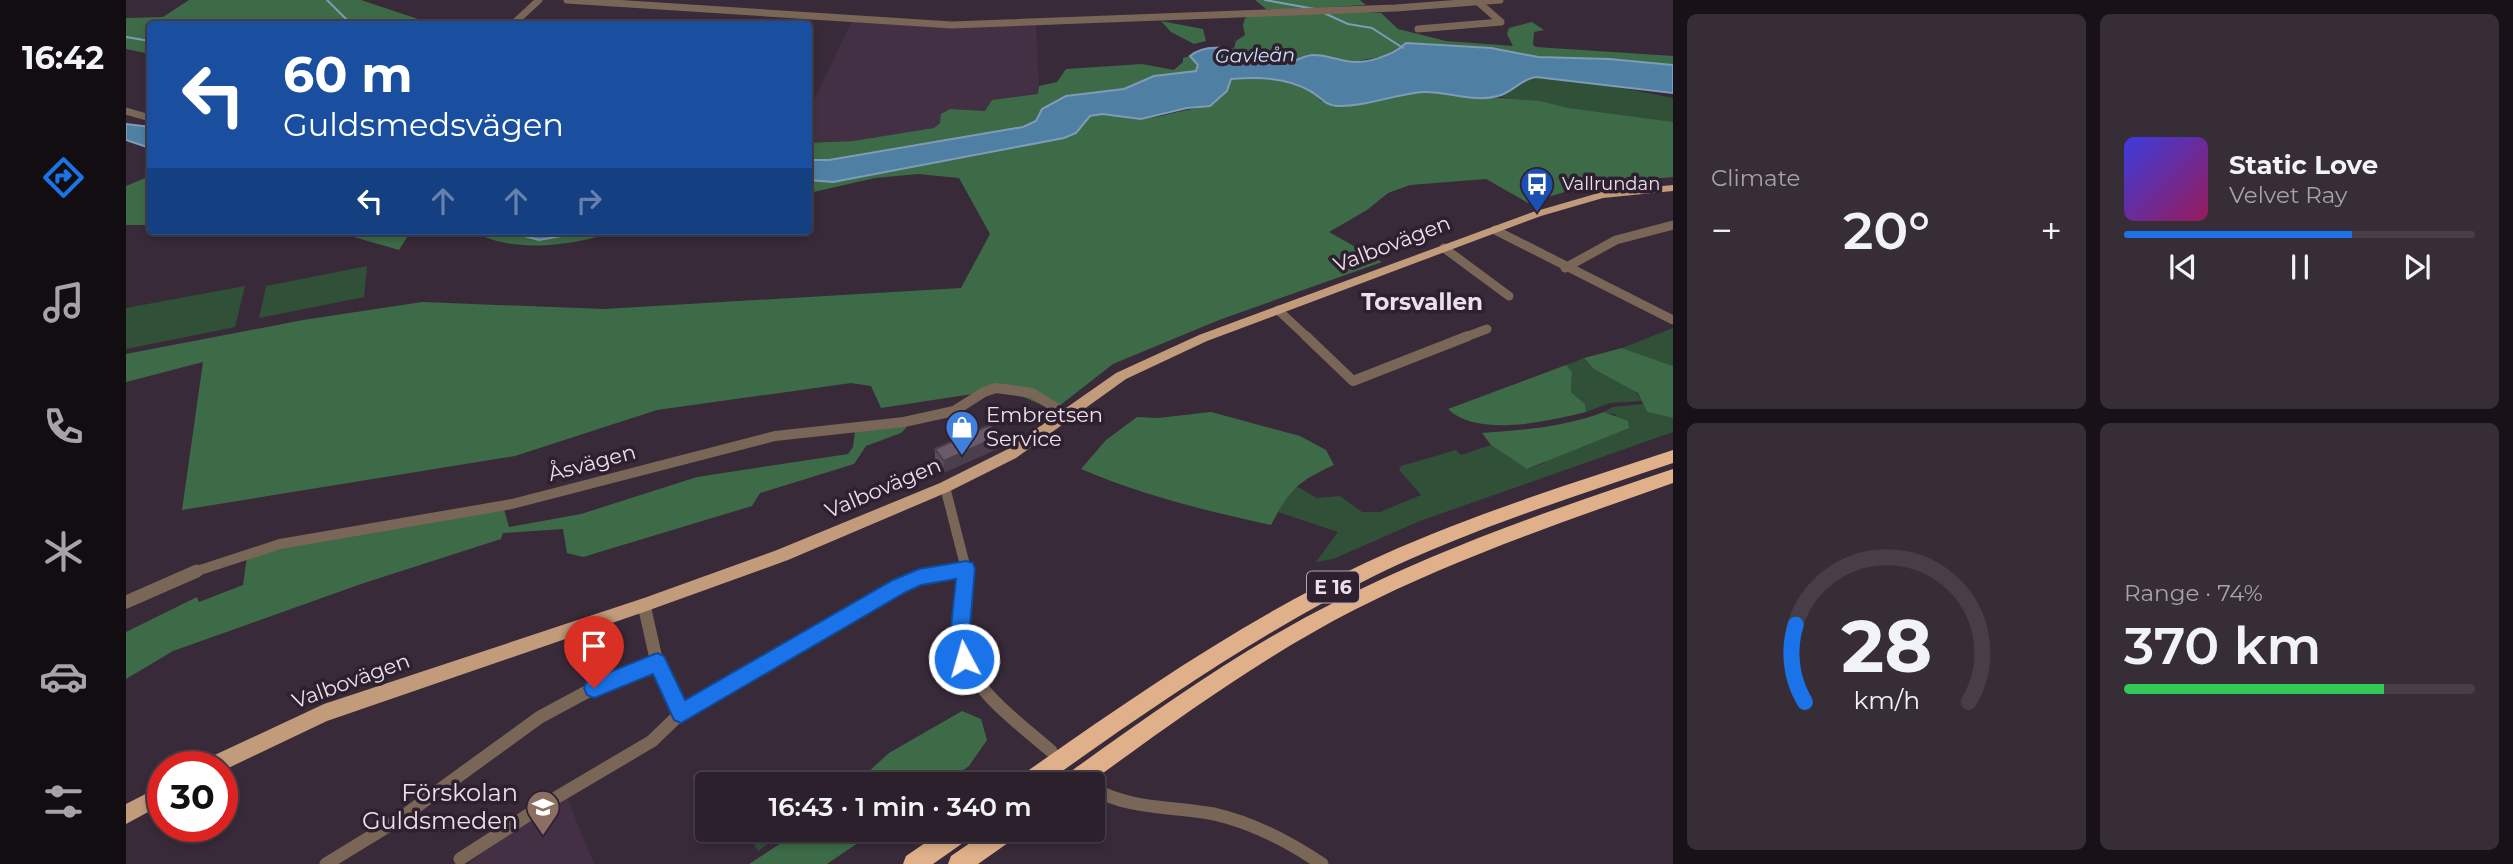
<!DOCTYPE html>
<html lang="en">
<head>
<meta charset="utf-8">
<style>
	body { margin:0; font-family:Montserrat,sans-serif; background:#372d37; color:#f1f3f6; height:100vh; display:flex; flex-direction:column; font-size:26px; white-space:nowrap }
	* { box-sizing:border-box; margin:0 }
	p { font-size:23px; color:#a6a3a9 }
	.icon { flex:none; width:38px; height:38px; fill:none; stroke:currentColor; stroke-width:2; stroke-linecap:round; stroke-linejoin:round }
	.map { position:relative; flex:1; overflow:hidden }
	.details { display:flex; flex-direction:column; gap:14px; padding:14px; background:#181218; width:840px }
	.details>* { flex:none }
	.top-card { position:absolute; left:21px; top:21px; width:665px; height:214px; border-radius:7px; box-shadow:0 4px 10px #0003,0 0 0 2px #473e47; background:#1a4fa0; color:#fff; overflow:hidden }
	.speed { position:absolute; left:21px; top:751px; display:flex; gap:14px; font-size:35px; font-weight:700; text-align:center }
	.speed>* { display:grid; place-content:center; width:91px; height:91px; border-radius:50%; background:#2b202b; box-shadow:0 4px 10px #0003,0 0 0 2px #473e47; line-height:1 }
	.speed .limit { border:10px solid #d22; background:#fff; color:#111 }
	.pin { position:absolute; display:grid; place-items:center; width:60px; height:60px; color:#fff; margin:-72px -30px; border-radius:50% 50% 50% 0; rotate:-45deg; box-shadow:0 0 7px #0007 }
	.pin .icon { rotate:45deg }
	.me { position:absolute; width:77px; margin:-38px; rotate:354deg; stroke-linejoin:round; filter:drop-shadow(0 0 5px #0008) }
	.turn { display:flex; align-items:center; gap:24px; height:147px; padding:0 21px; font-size:32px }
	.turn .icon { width:91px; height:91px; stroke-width:2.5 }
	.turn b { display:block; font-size:49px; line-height:60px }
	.lanes { display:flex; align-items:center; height:66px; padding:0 21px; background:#0003; justify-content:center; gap:35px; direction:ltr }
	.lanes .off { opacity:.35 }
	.big { font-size:52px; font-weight:600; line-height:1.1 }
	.details .widget { flex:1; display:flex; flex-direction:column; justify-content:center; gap:10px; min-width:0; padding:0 24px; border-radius:10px; background:#372d37 }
	.details .dial { align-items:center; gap:0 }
	.dial svg { height:182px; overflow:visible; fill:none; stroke:#473e47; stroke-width:7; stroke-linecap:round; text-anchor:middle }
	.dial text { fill:#f1f3f6; stroke:none }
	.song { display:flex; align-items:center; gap:21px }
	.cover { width:84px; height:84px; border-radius:10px; background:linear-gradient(135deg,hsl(240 70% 55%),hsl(330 70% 35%)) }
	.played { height:7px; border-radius:4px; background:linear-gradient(90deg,#1a73e8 65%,#473e47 65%) }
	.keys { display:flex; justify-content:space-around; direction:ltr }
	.heat { display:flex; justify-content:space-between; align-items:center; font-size:38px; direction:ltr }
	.charge { height:10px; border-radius:5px; background:linear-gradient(90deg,#34c759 74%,#473e47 0) }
	.details .tiles { flex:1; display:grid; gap:14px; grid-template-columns:repeat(2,1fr) }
	.trip { position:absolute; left:569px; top:772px; width:410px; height:70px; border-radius:7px; background:#2b202b; box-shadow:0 4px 10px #0003,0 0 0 2px #473e47; font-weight:600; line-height:70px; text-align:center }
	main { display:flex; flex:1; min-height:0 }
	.tabs { display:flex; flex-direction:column; width:126px; justify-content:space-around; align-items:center; background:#110d11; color:#a6a3a9 }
	.tabs .icon { width:49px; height:49px }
	.tabs .on { color:#1a73e8 }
	.tabs b { font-size:32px; color:#f1f3f6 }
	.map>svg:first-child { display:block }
	.built { fill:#443044 }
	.green { fill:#305037 }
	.forest { fill:#3d6b48 }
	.water { fill:#4f7fa2; stroke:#7e9cb8; stroke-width:2 }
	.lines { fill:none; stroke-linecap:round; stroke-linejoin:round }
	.stream { stroke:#7e9cb8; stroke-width:2 }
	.minor-tunnel { stroke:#544554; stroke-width:13; stroke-dasharray:13 7; stroke-linecap:butt }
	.minor-far3 { stroke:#796656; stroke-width:7 }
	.minor-far2 { stroke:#796656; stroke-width:9 }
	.minor-far1 { stroke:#796656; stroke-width:10 }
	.minor { stroke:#796656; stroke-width:13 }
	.major { fill:#c29b7b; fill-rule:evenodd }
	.highway { fill:#dfb089; fill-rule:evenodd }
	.wall { fill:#5c4d5d }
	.shaded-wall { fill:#4b3f4c }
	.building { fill:#6b5a6c; stroke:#4b3f4c; stroke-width:2 }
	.route { fill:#1a73e8; stroke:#114b97; stroke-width:2 }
	.labels { text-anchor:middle; stroke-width:7; stroke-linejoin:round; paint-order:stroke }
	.far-poi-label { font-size:18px; fill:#eae1eb; stroke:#2e202f; text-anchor:start }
	.far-water-label { font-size:19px; font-style:italic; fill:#c8e4fa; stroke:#2e202f }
	.shield { fill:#2e202f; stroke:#b2a7b3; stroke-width:2 }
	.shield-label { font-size:19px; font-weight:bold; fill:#eae1eb }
	.street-label { font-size:21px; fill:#eae1eb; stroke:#2e202f }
	.poi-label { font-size:21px; fill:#eae1eb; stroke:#2e202f; text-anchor:start }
	.neighbourhood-label { font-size:23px; font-weight:bold; fill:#eae1eb; stroke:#2e202f }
	.near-poi-label { font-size:24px; fill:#eae1eb; stroke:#2e202f; text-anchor:end }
</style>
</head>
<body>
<main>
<nav class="tabs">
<b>16:42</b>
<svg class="icon on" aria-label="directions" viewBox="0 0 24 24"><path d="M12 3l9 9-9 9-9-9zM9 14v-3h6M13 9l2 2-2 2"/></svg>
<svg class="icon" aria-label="music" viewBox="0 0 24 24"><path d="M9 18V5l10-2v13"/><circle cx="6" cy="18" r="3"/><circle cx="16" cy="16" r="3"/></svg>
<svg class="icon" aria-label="phone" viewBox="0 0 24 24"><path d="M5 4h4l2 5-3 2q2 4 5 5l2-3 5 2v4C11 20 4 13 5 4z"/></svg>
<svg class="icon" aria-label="climate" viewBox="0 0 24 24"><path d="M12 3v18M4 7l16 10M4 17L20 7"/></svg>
<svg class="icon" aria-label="car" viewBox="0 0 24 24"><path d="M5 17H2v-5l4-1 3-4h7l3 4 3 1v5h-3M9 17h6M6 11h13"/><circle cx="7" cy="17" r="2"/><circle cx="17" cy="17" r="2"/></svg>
<svg class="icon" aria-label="filters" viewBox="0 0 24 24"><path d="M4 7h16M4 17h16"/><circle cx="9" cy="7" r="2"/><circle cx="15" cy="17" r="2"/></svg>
</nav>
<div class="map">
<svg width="1547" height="864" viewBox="0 0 1547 864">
	<rect width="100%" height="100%" fill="#392a39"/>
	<path class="built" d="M 726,21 L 910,24 L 913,94 L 875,98 L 860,111 L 824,109 L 819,111 L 814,123 L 808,128 L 795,131 L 727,141 L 683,143 L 682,112 Z
		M 440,796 L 468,864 L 343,864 L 362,847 Z"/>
	<path class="green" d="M 1410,77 L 1476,84 L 1547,98 L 1547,142 L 1373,96 L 1400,79 Z
		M 241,266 L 238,297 L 133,318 L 140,286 Z
		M 119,286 L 109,327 L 0,349 L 0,308 Z
		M 1547,328 L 1547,366 L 1496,348 Z
		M 1458,358 C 1474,375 1506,381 1516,401 L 1484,403 L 1460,412 L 1459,404 L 1445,392 L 1446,372 L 1440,365 Z
		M 1517,404 L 1521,412 L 1547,418 L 1547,432 L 1294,521 L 1207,559 L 1190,562 L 1212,532 L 1152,512 L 1162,492 L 1170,486 L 1191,498 L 1214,496 L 1236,512 L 1254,512 L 1295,495 L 1273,470 L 1275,466 L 1330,450 L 1335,455 L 1365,445 L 1402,469 L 1418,463 L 1491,415 L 1478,412 L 1487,407 Z
		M 619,830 L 661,830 L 632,851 Z"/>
	<path class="forest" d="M 63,0 L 235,0 L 307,24 L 24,24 L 24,54 L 0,49 L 0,18 L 37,17 Z
		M 1129,0 L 1234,0 L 1240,5 L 1150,10 L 1140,9 Z
		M 1236,12 L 1255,13 L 1272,29 L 1320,41 L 1387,46 L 1381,34 L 1383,28 L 1406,22 L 1418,30 L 1408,32 L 1407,45 L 1410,47 L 1547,56 L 1547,65 L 1483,59 L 1412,57 L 1365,48 L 1303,46 L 1290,43 L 1280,43 L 1258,56 L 1227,62 L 1209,58 L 1176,58 L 1173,61 L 1148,61 L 1107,52 L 1110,41 L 1119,35 L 1117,25 L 1119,18 L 1126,15 Z
		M 1035,21 L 1077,29 L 1080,41 L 1068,44 L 1045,32 Z
		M 1064,56 L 1072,65 L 1070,71 L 1028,76 L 998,89 L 940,96 L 916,109 L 910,121 L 897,127 L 703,160 L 683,160 L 682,143 L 727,141 L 808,128 L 814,123 L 815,114 L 824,109 L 859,111 L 866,100 L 912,94 L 913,86 L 931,82 L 940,69 L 1016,64 L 1048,70 L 1057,62 L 1057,58 Z
		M 1133,77 L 1166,83 L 1187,92 L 1195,101 L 1211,106 L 1298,92 L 1414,101 L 1442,108 L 1547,122 L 1547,177 L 1462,185 L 1402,203 L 1360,179 L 1284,185 L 1262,193 L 1241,210 L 1203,232 L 1256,262 L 1093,320 L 987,364 L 928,410 L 890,394 L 866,391 L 755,408 L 745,386 L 725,383 L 531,410 L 389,456 L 56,510 L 77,362 L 0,382 L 0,354 L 177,320 L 296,302 L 478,309 L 835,288 L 864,234 L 833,178 L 792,174 L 749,178 L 683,193 L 683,180 L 707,182 L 950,133 L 964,116 C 981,113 996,118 1013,119 C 1031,119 1062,108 1084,106 L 1105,79 Z
		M 24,176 L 24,225 L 0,225 L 0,186 Z
		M 207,231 L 285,231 L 273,250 Z
		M 346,231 L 441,237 L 463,231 L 492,231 C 449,245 388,255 346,231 Z
		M 1496,348 L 1547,366 L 1547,418 L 1521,412 L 1512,393 L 1468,369 L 1458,358 Z
		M 1440,365 L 1446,372 L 1445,392 L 1459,404 L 1460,412 C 1423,421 1352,438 1322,409 Z
		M 1085,412 L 1174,436 L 1200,450 L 1208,465 C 1171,482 1164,489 1145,525 C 1080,511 1016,495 955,469 L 980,440 L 1011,417 L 1032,418 Z
		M 1478,412 L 1502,421 L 1503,428 L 1401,469 L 1365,445 L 1356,433 C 1397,430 1439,427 1478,412 Z
		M 780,423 L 780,428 L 775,433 L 740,446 L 728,464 L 634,493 L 626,506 L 457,557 L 441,553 L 437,529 L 377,533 L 375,539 L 235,584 L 47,651 L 0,679 L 0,632 L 71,597 L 73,602 L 117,585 L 121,556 L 178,542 L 378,509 L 383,527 L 455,514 L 571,477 L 722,454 L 727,447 L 729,431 Z
		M 836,711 L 855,719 L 861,740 L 843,766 L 817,784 L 729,784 L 763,753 Z
		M 675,830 L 751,830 L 701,864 L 623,864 Z"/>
	<path class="water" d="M 1280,43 L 1365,48 L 1412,57 L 1483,59 L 1547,65 L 1547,93 L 1410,77 C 1395,79 1387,92 1372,96 C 1348,103 1321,91 1297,92 C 1269,94 1239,107 1211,106 C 1198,105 1194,96 1184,91 C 1160,77 1132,77 1105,79 L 1101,91 L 1084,106 L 1061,108 L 1015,119 L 976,114 L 964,116 L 950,133 L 938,138 L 707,182 L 683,180 L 683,160 L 703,160 L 897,127 L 910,121 L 916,109 L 940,96 L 998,89 L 1028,76 L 1070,71 L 1072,65 L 1064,56 C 1089,35 1129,60 1158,62 C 1171,63 1176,55 1188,55 C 1199,55 1209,59 1220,61 C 1239,65 1266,56 1280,43 Z
		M 0,124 L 24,127 L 24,148 L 0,140 Z
		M 379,231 L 463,231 L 413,240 Z"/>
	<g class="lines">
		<path class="stream" d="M 201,0 L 225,24
			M 1139,0 L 1189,9
			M 1198,13 L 1222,24 L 1246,28 L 1277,48
			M 0,37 L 24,41"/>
		<path class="minor-tunnel" d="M 932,757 L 961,784"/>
		<path class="minor-far3" d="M 441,0 L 826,25 L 1270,8 L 1374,0
			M 387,24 L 413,0
			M 1292,29 L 1375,22 L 1351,1
			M 0,111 L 24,118"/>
		<path class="minor-far2" d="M 1369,230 L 1547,320
			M 1318,248 L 1383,296
			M 1439,268 L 1490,240 L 1547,225
			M 1152,310 L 1182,338
			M 1337,338 L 1361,329"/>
		<path class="minor-far1" d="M 1180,336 L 1227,381 L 1342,336
			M 819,487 L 840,569 L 820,572
			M 68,572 L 154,544 L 386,504 L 649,436 L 778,422 L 828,411 L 858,392 L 870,388 L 906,393 L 940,414
			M 840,572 L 840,569"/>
		<path class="minor" d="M 840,571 C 836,593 830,618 834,641 C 843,690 890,720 925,751
			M 0,602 L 71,571
			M 518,605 L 531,663 L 555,713 L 773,586 L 793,577 L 831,571
			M 966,788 C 1004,810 1046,806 1088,814 C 1128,823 1162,841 1196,864
			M 334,859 L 416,806 L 526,741 L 555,713
			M 200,864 L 272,820 L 414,717 L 468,688 L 531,663"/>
		<path class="major" d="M 1547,185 L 1547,191 L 1477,198 L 1415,216 L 1081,341 L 1000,379 L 890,458 L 824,491 L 662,560 L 518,612 L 201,721 L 96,771 L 96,766 L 78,766 L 80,759 L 198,704 L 518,598 L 651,550 L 814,483 L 880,450 L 990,373 L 1073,335 L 1407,212 L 1476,192 Z
			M 37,785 L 37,804 L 0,824 L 0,804 Z"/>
		<path class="highway" d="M 1547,450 L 1547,463 C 1447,497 1345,529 1250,575 C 1132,634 1025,708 918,784 L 889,784 L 893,777 C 1004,699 1116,621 1239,563 C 1338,517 1443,484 1547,450 Z
			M 1547,469 L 1547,483 C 1439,521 1330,558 1228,610 C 1133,659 1047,722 962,784 L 933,784 L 937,777 C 1026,713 1116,648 1215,599 C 1321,545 1434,507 1547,469 Z
			M 818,830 L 847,830 L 844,838 L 807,864 L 777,864 L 780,856 Z
			M 863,830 L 892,830 L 889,838 L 852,864 L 822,864 L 825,856 Z"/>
	</g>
	<path class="wall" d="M 809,449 L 871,449 L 817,473 L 809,462 Z"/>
	<path class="shaded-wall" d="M 873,436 L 871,449 L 817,473 L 818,461 Z"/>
	<path class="building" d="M 864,425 L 873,436 L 818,461 L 809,449 Z"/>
	<path class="route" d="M 840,561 L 847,563 L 849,569 L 843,637 L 847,659 L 844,665 L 838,668 L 831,665 L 824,637 L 830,579 L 795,585 L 780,592 L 555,723 L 548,720 L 527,674 L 468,698 L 461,695 L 458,688 L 461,681 L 531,653 L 538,656 L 559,700 L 767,580 L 793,569 Z"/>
	<defs>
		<symbol id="bus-pin" viewBox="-11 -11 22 30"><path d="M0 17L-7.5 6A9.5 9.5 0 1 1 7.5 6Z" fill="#1a4fb4" stroke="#2e202f"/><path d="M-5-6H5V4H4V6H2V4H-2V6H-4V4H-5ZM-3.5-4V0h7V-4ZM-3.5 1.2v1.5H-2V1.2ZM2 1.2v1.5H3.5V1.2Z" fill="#fff"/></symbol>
		<symbol id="shop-pin" viewBox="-11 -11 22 30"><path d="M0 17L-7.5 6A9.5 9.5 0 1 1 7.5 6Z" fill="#3f7fe0" stroke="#2e202f"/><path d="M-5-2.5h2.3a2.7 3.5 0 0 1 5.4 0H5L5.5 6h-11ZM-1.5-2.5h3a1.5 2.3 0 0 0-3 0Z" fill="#fff"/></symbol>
		<symbol id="school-pin" viewBox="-11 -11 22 30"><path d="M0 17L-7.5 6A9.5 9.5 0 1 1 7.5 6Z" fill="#8d6e63" stroke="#2e202f"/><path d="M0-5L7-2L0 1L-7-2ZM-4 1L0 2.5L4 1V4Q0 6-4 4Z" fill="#fff"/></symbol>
	</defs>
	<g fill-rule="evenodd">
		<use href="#bus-pin" x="1392" y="165" width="38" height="52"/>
		<use href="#shop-pin" x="817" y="408" width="38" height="52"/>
		<use href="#school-pin" x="398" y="788" width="38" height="52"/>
	</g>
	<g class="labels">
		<g class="far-poi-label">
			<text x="1436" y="190">Vallrundan</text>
		</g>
		<g class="far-water-label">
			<text transform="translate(1129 55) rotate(-1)" y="7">Gavleån</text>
		</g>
		<rect class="shield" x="1181" y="571.5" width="52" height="31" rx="5"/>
		<g class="shield-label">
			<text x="1207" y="594">E 16</text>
		</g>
		<g class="street-label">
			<text transform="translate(1266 244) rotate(-21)" y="7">Valbovägen</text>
			<text transform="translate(466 463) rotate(-15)" y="7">Åsvägen</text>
			<text transform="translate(757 488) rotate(-23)" y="7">Valbovägen</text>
			<text transform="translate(225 681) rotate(-20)" y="7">Valbovägen</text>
		</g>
		<g class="poi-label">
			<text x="860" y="422">Embretsen<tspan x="860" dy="24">Service</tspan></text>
		</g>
		<g class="neighbourhood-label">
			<text x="1296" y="310">Torsvallen</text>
		</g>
		<g class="near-poi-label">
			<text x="392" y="801">Förskolan<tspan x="392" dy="28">Guldsmeden</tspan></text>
		</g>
	</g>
</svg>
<div class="speed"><div class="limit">30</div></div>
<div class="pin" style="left:468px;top:688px;background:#d93025"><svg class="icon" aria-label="arrive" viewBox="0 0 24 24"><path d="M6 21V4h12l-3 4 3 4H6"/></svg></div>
<svg class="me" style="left:838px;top:659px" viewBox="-20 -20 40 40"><circle r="17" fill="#1a73e8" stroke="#fff" stroke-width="3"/><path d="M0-11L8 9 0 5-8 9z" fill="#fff"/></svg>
<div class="trip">16:43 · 1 min · 340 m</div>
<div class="top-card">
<div class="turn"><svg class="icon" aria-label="left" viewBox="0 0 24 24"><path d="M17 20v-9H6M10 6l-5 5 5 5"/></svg><div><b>60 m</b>Guldsmedsvägen</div></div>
<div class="lanes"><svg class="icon" aria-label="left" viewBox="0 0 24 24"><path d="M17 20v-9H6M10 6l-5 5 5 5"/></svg><svg class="icon off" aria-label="ahead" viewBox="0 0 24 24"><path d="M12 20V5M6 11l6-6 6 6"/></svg><svg class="icon off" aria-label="ahead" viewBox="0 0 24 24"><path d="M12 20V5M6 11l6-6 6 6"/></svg><svg class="icon off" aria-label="right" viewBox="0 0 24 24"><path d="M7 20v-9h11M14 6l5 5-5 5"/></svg></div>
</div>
</div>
<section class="details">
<div class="tiles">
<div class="widget"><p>Climate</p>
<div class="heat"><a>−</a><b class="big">20°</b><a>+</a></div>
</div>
<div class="widget">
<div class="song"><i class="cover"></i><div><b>Static Love</b><p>Velvet Ray</p></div></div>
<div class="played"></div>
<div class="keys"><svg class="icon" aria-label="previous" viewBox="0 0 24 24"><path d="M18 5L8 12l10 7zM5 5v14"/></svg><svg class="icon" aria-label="pause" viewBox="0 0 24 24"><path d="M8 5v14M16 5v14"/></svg><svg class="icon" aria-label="next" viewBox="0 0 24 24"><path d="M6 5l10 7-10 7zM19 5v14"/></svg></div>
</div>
<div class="widget dial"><svg viewBox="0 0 100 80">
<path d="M14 69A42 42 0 1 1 86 69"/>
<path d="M14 69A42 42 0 0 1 10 35" stroke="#1a73e8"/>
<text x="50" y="56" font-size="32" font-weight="700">28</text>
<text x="50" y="72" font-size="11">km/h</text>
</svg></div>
<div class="widget"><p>Range · 74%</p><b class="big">370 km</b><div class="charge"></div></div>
</div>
</section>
</main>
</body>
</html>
